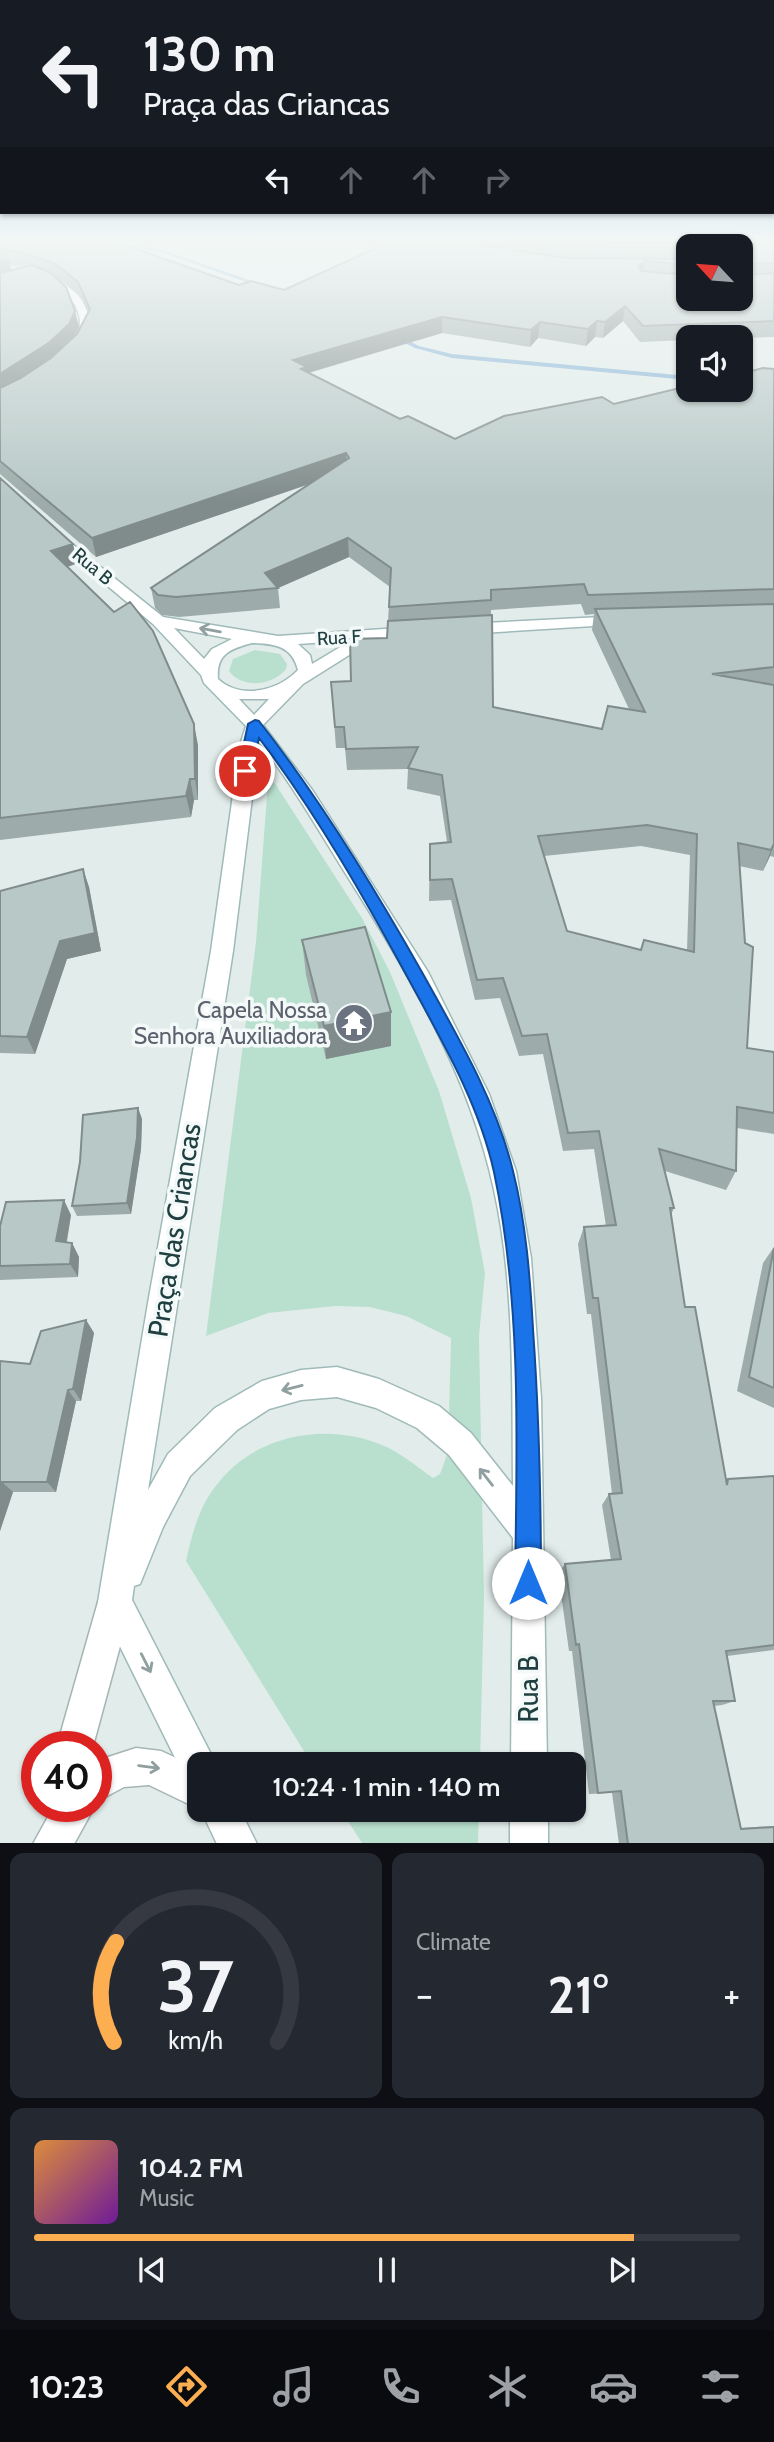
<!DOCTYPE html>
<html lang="en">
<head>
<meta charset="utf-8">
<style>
	body { margin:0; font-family:Cabin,sans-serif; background:#242831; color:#f1f3f6; height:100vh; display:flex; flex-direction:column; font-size:26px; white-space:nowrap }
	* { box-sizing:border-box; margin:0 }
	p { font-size:23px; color:#9ea1a6 }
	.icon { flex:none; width:38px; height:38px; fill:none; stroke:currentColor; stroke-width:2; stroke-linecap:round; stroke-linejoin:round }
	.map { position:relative; height:1843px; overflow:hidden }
	.details { display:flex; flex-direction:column; gap:10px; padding:10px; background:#0d0f14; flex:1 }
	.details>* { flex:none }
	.guide { position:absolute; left:0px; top:0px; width:775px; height:214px; box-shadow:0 2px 5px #0004; background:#171b24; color:#f1f3f6; overflow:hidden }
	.needle { width:46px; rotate:296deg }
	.fabs { position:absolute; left:676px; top:234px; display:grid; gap:14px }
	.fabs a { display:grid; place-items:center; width:77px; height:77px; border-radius:14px; background:#171b24; box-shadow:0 2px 5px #0004; font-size:35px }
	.speed { position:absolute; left:21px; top:1731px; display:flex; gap:14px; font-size:35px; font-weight:700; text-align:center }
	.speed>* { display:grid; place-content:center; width:91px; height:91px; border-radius:50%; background:#171b24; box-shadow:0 2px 5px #0004; line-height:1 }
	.speed .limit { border:10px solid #d22; background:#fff; color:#111 }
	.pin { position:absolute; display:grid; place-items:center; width:60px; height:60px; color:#fff; margin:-30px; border:4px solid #fff; border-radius:50%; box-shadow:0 2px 7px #0007 }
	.me { position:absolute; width:77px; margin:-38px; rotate:0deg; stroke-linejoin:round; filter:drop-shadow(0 0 5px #0008) }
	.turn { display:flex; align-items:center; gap:24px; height:147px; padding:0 28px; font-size:32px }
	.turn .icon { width:91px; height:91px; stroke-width:2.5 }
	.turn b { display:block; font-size:49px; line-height:60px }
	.lanes { display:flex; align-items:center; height:66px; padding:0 28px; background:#0003; justify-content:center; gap:35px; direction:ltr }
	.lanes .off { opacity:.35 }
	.big { font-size:52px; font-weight:600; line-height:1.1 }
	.details .card { flex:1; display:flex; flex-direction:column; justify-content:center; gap:10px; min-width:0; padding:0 24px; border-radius:14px; background:#242831 }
	.details .dial { align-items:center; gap:0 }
	.dial svg { height:182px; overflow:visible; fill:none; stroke:#363941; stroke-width:7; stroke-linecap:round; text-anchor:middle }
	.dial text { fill:#f1f3f6; stroke:none }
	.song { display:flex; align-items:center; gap:21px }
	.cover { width:84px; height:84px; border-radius:10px; background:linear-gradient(135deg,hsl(30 70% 55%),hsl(280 70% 35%)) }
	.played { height:7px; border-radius:4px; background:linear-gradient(90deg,#fcae51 85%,#363941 85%) }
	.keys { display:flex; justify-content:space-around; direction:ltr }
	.heat { display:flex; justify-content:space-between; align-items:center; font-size:38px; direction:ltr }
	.details .tiles { flex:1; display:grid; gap:10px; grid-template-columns:1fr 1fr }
	.card:last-child { grid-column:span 2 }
	.trip { position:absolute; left:187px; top:1752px; width:399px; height:70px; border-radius:14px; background:#171b24; box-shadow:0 2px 5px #0004; font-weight:600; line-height:70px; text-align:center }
	.dock { display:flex; height:112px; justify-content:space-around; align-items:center; background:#090b0e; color:#9ea1a6 }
	.dock .icon { width:49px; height:49px }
	.dock .current { color:#fcae51 }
	.dock b { font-size:32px; color:#f1f3f6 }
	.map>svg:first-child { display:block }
	.green { fill:#b9e0cf }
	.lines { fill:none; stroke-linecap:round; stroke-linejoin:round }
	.stream { fill:#85b2d6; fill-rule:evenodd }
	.street-casing { stroke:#a4b5b4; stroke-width:3 }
	.secondary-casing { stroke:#9fbab8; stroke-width:3 }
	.street { fill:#fff; fill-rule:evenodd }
	.secondary { fill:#fff; fill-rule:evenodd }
	.wall { fill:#9dacaa; fill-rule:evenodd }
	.shaded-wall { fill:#808c8b }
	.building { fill:#b7c8c6; stroke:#808c8b; stroke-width:2; fill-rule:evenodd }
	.oneway { stroke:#909fa0 }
	.route { fill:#1a73e8; stroke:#114b97; stroke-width:2 }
	.labels { text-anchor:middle; stroke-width:7; stroke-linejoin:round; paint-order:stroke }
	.far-street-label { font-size:19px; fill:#203f40; stroke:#f3f9f8 }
	.worship-label { font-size:23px; fill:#5b616d; stroke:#f3f9f8; text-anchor:end }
	.near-street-label { font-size:28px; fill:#203f40; stroke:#f3f9f8 }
</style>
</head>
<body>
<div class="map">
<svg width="774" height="1844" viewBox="0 0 774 1844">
	<rect width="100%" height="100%" fill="#e2edeb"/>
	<path class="green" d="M 255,650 L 280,654 L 287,664 L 286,669 C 273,686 242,689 229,671 L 233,659 Z
		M 268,782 L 274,782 L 362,918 L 390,972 L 439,1091 L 471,1198 L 485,1273 L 479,1336 L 484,1597 L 480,1764 L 312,1764 L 186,1561 C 192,1535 198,1509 215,1487 C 254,1433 330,1420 389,1448 C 404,1456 419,1468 433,1478 L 440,1474 L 448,1452 L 451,1338 L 406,1316 L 370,1307 L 335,1306 L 268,1313 L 206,1336 L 256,942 Z
		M 341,1810 L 479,1810 L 478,1843 L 362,1843 Z"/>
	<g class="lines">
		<path class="stream" d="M 114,241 L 166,251 L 269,287 L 264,288 L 163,253 L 100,241 Z
			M 391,334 L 395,334 L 419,346 L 452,354 L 688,376 L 688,380 L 452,358 L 415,348 L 391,336 Z"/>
		<defs>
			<path id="street" d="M 115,1585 L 127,1590 L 132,1602 L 93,1746 L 57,1746 L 98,1602 L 103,1590 Z
				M 136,1748 L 161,1751 L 200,1769 L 201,1810 L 149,1785 L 124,1787 L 96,1802 L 96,1761 Z
				M 54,1806 L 95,1806 L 74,1844 L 33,1844 Z"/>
			<path id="secondary" d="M 0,264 C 34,271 76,276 88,313 C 92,326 89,334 81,344 L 72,342 C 80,332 82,324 78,312 C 67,280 29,275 0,270 Z
				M 52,528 L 163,617 L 278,636 L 415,627 L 423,632 L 415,637 L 377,639 L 377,644 L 354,652 L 303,684 L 263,725 L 313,791 L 428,972 L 489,1094 L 516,1171 L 531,1258 L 541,1398 L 547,1764 L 511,1764 L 513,1538 L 449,1455 L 417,1428 L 376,1408 L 337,1397 L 301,1400 L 269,1409 L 237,1430 L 190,1476 L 163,1527 L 140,1584 L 134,1586 L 132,1600 L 216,1764 L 200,1764 L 200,1787 L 187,1782 L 98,1602 L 148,1303 L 211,951 L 240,745 L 246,726 L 204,683 L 201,675 L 153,624 L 47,535 L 45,532 ZM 174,628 L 232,639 L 212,649 L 204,659 ZM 359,640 L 342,646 L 312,664 L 310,655 L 298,644 ZM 252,643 C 275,644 292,646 298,670 C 278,691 241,700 218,679 C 216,654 230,649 252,643 ZM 239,699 L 269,699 L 254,715 ZM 259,742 C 293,785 320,833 349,879 C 410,976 470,1077 494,1190 C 515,1285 512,1388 513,1486 L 471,1433 L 439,1406 L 379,1379 L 337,1367 L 301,1370 L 262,1381 L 215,1408 L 168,1454 L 148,1490 L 233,951 Z
				M 621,616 L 626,618 L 629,621 L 626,624 L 465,634 L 457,629 L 465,624 Z
				M 201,1810 L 240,1810 L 257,1844 L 217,1844 Z
				M 510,1810 L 548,1810 L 548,1844 L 510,1844 Z"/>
		</defs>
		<use href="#street" class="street-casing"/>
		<use href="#secondary" class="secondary-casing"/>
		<use href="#street" class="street"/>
		<use href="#secondary" class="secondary"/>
	</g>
	<path class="wall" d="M 0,242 L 239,285 L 284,290 L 389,242 L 749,242 L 747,247 L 774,242 L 774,337 L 740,338 L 688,338 L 688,340 L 640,342 L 623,321 L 603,338 L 595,337 L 586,346 L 538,338 L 530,347 L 442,333 L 309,373 L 400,419 L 455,439 L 774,369 L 774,857 L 770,856 L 763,871 L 739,866 L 747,1048 L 774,1052 L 774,1134 L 737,1128 L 736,1171 L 726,1190 L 665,1171 L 674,1208 L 671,1215 L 685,1307 L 726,1481 L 728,1479 L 774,1476 L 774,1650 L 727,1656 L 735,1701 L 722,1705 L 714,1706 L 741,1828 L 774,1826 L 774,1844 L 619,1844 L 612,1793 L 589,1794 L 572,1651 L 569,1651 L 558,1573 L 565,1564 L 611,1560 L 602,1505 L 609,1494 L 612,1494 L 591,1314 L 587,1314 L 578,1244 L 584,1227 L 606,1226 L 594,1149 L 563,1151 L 543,1054 L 519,1056 L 500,998 L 475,1000 L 451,900 L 429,901 L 430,844 L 447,842 L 440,796 L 407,789 L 408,769 L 347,770 L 345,748 L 336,748 L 331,682 L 351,681 L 387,638 L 390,587 L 349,557 L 278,588 L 280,608 L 179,617 L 162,615 L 155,608 L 151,588 L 310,484 L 96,557 L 0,474 ZM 688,247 L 740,247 L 688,299 ZM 10,264 L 25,267 L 12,270 ZM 56,277 L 59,279 L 81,297 L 88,313 L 77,334 L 74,337 L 79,327 ZM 581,604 L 585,615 L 594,614 L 592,630 L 629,709 L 602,729 L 493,707 L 491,610 ZM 641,846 L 690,855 L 687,950 L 641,950 L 567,931 L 544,856 Z
		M 0,478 L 78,563 L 67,567 L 198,745 L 198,800 L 194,800 L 191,817 L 0,840 Z
		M 83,869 L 89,887 L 101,951 L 67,959 L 35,1054 L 0,1053 L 0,891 Z
		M 302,940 L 391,1046 L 326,1059 L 306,975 Z
		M 138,1108 L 142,1119 L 141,1149 L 131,1214 L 77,1216 L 72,1206 Z
		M 71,1215 L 67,1242 L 72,1243 L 79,1257 L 78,1277 L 0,1280 L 0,1226 Z
		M 774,1247 L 774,1408 L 737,1391 L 763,1263 Z
		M 86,1320 L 94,1333 L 81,1401 L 76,1401 L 56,1492 L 13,1492 L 0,1531 L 0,1361 L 30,1364 Z"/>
	<path class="shaded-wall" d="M 741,242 L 749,242 L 747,247 L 740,252 Z
		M 9,260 L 13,275 L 0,279 L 0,263 Z
		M 645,261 L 642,275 L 638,266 Z
		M 625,306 L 623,321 L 603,338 L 605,322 Z
		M 75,311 L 79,327 L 72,340 L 54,358 L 0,394 L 0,374 Z
		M 442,317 L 442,333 L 307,373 L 302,386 L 293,360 Z
		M 597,321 L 595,337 L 586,346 L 588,329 Z
		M 540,322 L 538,338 L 530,347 L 531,330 Z
		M 346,453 L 347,471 L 96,557 L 92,538 Z
		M 348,538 L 349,557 L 278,588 L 265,573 Z
		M 73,544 L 78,563 L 56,571 L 51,551 Z
		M 194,724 L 198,745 L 198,800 L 195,779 Z
		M 190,779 L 194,800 L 191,817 L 186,796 Z
		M 774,844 L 770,856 L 763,871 L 771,850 Z
		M 83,869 L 89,887 L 101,951 L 67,959 L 35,1054 L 27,1037 Z
		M 391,1012 L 391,1046 L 326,1059 L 324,1026 Z
		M 138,1108 L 142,1119 L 141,1149 L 131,1214 L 127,1203 Z
		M 64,1200 L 71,1215 L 64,1255 L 56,1241 Z
		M 72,1243 L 79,1257 L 78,1277 L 70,1264 Z
		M 86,1320 L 94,1333 L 81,1401 L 73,1389 Z
		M 68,1390 L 76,1401 L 56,1492 L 47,1482 Z
		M 2,1482 L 13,1492 L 0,1531 L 0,1489 Z"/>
	<path class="building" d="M 0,242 L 116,242 L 239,285 L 251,281 L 284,290 L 389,242 L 461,242 L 566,258 L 688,259 L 688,265 L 645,261 L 638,266 L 641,271 L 688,275 L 688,299 L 740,299 L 740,247 L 688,247 L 688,248 L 566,247 L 527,242 L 742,242 L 743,249 L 756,242 L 774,242 L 774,263 L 743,264 L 741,272 L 744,275 L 774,273 L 774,321 L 643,326 L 625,306 L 605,322 L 597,321 L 588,329 L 540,322 L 531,330 L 442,317 L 293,360 L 307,367 L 301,369 L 400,419 L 408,416 L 455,439 L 504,416 L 602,397 L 614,404 L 688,386 L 688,390 L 740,390 L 740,374 L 763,368 L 774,369 L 774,589 L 588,595 L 584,584 L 491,590 L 491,600 L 389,607 L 391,568 L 348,538 L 265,573 L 278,588 L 176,597 L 158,595 L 151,588 L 349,458 L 346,453 L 92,538 L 0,461 L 0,388 L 21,378 L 51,358 L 77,334 L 90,309 L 78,282 L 56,264 L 27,254 L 0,248 Z
		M 0,259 L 9,260 L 0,263 Z
		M 32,265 L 51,273 L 66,287 L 75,311 L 69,324 L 50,342 L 0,374 L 0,273 Z
		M 0,478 L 73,544 L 51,551 L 114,612 L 130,602 L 153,631 L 194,724 L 195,779 L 190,779 L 186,796 L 0,818 Z
		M 774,604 L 774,667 L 712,674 L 774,685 L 774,844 L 771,850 L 738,843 L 745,943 L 753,947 L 747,1048 L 774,1052 L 774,1113 L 737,1107 L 736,1171 L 659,1149 L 674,1208 L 670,1208 L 685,1307 L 695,1307 L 727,1485 L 728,1479 L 774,1476 L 774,1645 L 726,1651 L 735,1701 L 713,1701 L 741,1829 L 774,1827 L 774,1844 L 628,1844 L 621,1791 L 598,1793 L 579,1644 L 576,1645 L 565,1564 L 621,1559 L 609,1494 L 622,1493 L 598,1298 L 593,1298 L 584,1227 L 616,1225 L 599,1131 L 568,1133 L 547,1034 L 522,1036 L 503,978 L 477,980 L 452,879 L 430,880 L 430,844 L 451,842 L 442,775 L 408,768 L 418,747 L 346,749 L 344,727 L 335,727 L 331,682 L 351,681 L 350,639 L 387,638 L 388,621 L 492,615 L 493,707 L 602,729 L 608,706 L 645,712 L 595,609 ZM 647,825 L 697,834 L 694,952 L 644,940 L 641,950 L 567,931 L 538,836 Z
		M 83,869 L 95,933 L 60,941 L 27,1037 L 0,1036 L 0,891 Z
		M 365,927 L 391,1012 L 324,1026 L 302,940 Z
		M 138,1108 L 137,1138 L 127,1203 L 72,1206 L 80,1162 L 83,1115 Z
		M 64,1200 L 56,1241 L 72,1243 L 70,1264 L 0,1266 L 0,1226 L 6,1202 Z
		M 774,1248 L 774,1388 L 749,1377 Z
		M 86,1320 L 73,1389 L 68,1390 L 47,1482 L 2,1482 L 0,1489 L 0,1361 L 30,1364 L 41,1331 Z"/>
	<defs><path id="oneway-shaft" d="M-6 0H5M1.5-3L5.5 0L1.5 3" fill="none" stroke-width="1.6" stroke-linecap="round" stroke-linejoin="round" transform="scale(1.75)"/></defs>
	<g class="oneway">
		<use href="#oneway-shaft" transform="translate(210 630) rotate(-170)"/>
		<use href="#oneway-shaft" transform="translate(292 1388) rotate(166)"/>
		<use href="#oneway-shaft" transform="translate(486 1477) rotate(-128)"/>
		<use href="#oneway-shaft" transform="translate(146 1663) rotate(63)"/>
		<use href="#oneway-shaft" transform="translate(149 1767) rotate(8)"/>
	</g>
	<linearGradient id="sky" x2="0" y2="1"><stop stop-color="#80b3e1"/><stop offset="0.48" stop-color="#f2f7f6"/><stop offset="1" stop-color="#f2f7f6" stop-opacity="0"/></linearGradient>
	<rect width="774" height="500" fill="url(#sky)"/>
	<path class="route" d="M 255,720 L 259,721 C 321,800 374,887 423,974 C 458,1037 496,1101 513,1171 C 526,1223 530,1276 533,1329 C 539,1414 541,1498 541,1583 L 537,1592 L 528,1596 L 519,1592 L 515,1583 C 517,1448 522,1305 494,1172 C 479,1104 442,1041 409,980 C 364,897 316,813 259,738 L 252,771 L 245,775 L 238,771 L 248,724 Z"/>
	<defs>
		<symbol id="temple-disc" viewBox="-11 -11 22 22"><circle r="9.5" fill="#6b7280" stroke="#f3f9f8"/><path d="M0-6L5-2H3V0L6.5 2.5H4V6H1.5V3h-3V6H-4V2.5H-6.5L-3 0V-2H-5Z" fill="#fff"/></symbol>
	</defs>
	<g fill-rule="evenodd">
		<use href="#temple-disc" x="332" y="1001" width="44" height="44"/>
	</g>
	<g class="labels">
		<g class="far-street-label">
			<text transform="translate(93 566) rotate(40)" y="7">Rua B</text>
			<text transform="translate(339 637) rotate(-3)" y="7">Rua F</text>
		</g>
		<g class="worship-label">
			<text x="327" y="1018">Capela Nossa<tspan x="327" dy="26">Senhora Auxiliadora</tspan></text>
		</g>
		<g class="near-street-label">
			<text transform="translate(174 1230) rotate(-81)" y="10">Praça das Criancas</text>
			<text transform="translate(528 1689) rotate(-90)" y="10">Rua B</text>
		</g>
	</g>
</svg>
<div class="fabs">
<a><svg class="needle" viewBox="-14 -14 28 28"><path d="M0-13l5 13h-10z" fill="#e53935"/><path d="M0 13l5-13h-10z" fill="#9ea1a6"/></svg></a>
<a><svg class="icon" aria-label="sound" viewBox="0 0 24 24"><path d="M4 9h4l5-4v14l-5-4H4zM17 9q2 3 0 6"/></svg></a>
</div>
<div class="speed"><div class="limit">40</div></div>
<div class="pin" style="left:245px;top:771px;background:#d93025"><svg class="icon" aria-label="arrive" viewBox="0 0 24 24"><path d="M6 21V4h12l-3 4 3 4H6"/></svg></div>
<svg class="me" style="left:528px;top:1583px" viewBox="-20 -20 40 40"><circle r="19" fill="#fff"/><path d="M0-13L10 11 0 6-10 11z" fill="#1a73e8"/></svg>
<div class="trip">10:24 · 1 min · 140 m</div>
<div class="guide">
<div class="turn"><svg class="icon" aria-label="left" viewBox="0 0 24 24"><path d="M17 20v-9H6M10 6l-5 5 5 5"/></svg><div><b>130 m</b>Praça das Criancas</div></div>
<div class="lanes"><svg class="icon" aria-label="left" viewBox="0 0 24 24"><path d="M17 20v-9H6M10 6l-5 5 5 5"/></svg><svg class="icon off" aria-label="ahead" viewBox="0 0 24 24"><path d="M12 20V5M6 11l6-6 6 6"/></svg><svg class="icon off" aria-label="ahead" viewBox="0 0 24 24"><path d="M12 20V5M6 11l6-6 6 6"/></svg><svg class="icon off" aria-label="right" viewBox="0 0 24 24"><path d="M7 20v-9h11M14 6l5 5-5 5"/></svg></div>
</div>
</div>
<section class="details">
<div class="tiles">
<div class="card dial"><svg viewBox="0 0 100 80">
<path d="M14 69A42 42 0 1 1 86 69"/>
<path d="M14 69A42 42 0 0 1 15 25" stroke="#fcae51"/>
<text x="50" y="56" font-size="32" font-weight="700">37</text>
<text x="50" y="72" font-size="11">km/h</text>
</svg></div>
<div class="card"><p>Climate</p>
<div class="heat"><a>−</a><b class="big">21°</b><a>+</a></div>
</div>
<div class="card">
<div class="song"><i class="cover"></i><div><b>104.2 FM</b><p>Music</p></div></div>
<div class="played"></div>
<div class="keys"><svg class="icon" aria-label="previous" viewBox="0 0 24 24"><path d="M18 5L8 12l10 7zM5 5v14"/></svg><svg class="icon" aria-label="pause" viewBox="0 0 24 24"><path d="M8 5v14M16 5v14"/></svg><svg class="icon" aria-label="next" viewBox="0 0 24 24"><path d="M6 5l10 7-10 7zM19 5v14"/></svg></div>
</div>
</div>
</section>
<nav class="dock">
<b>10:23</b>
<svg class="icon current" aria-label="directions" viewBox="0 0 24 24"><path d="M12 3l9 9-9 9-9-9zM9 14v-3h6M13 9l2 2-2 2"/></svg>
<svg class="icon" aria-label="music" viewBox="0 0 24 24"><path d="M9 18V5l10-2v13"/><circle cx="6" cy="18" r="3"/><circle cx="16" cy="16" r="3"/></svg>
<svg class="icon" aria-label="phone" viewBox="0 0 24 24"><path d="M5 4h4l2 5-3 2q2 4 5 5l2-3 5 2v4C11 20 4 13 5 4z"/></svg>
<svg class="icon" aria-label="climate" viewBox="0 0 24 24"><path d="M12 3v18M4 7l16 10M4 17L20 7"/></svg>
<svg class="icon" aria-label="car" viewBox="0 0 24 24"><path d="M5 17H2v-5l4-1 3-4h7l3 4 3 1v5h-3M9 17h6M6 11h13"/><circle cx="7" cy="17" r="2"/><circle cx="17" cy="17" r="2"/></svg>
<svg class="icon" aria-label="filters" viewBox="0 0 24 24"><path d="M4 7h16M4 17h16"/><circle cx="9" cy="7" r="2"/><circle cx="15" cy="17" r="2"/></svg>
</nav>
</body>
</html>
